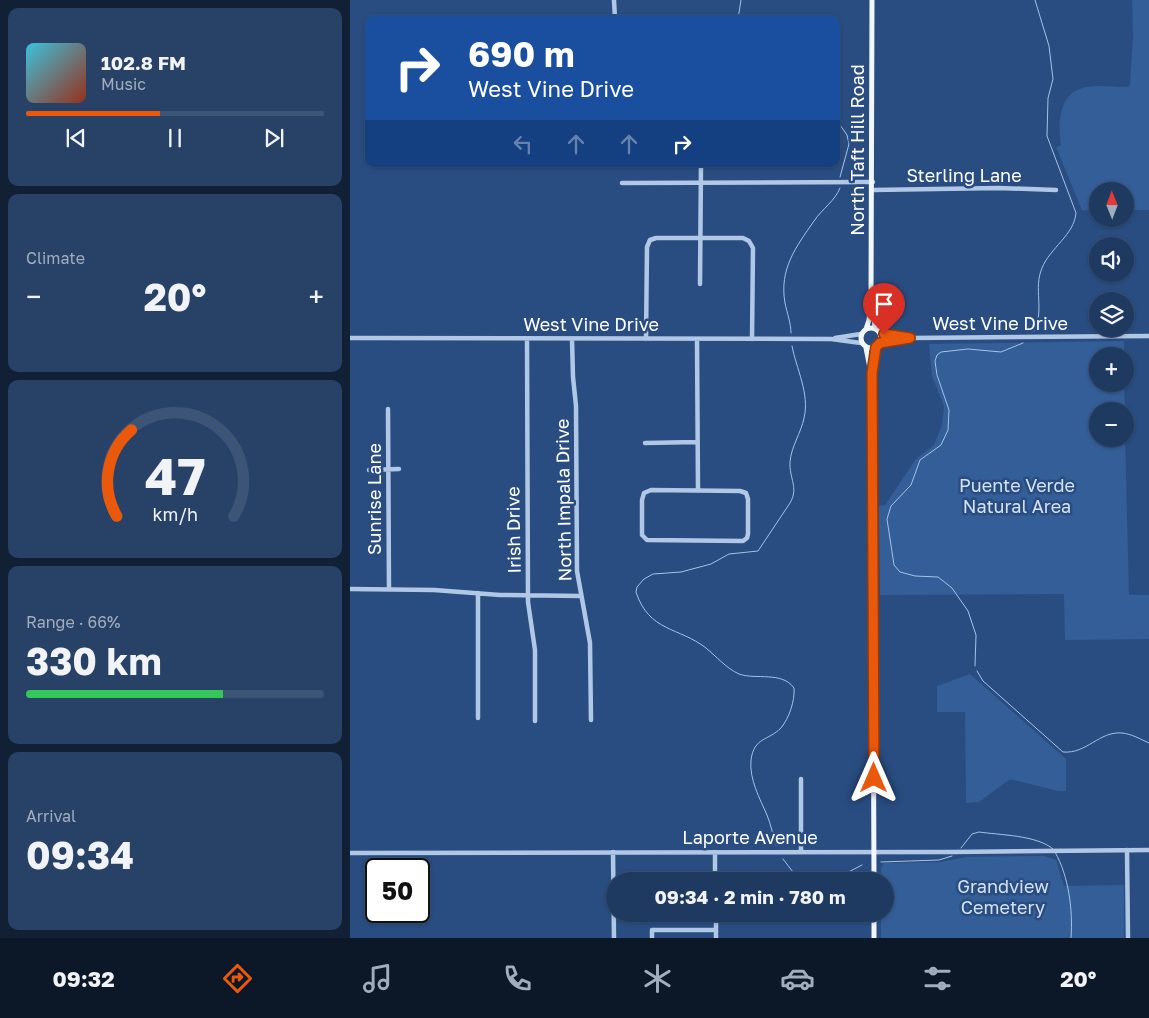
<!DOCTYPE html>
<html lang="en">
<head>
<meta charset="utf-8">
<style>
	body { margin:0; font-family:"Golos Text",sans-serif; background:#274167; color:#f1f3f6; height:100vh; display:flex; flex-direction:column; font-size:19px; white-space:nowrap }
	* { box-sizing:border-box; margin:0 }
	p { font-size:16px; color:#a1adbd }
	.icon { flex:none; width:28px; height:28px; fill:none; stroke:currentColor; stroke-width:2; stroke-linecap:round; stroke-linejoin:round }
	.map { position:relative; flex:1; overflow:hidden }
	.details { display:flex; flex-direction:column; gap:8px; padding:8px; background:#112035; width:350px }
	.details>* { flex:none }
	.banner { position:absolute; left:15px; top:15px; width:475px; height:152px; border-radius:10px; box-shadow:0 1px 4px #0004,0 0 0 1px #3c5476; background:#1a4fa0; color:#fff; overflow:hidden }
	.needle { width:32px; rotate:359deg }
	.buttons { position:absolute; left:739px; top:182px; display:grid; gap:10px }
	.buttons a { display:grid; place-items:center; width:45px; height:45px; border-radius:50%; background:#1f3a61; box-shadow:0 1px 4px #0004,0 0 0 1px #3c5476; font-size:25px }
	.speed { position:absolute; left:15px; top:858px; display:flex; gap:10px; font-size:25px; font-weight:700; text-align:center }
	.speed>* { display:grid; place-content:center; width:65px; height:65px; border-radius:50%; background:#1f3a61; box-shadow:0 1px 4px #0004,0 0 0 1px #3c5476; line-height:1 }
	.speed .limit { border:2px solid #111; border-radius:8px; background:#fff; color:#111 }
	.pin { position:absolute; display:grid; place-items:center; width:42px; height:42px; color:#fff; margin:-51px -21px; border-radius:50% 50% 50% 0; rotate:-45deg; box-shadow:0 0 5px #0007 }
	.pin .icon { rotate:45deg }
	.me { position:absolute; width:55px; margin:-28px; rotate:0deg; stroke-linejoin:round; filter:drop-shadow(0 0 4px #0008) }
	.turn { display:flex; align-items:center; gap:18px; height:105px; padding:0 20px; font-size:22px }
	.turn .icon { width:65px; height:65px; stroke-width:2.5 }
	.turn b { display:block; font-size:35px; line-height:42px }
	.lanes { display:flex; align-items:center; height:48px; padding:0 20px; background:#0003; justify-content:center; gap:25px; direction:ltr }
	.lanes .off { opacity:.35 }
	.big { font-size:38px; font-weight:700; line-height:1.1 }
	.details .tile { flex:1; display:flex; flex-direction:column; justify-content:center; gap:8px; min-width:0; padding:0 18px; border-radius:10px; background:#274167 }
	.details .dial { align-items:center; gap:0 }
	.dial svg { height:130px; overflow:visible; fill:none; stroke:#3c5476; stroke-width:7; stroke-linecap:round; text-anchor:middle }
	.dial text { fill:#f1f3f6; stroke:none }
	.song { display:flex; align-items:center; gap:15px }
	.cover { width:60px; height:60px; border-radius:8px; background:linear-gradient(135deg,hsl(190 70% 55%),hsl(10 70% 35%)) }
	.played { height:5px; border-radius:2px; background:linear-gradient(90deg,#ea580c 45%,#3c5476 45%) }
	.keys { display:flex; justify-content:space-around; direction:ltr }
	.heat { display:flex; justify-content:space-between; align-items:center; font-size:28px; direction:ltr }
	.charge { height:8px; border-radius:4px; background:linear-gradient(90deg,#34c759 66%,#3c5476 0) }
	.trip { position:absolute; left:256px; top:872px; width:288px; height:50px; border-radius:25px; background:#1f3a61; box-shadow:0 1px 4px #0004,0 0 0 1px #3c5476; font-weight:700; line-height:50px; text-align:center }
	.dock { display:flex; height:80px; justify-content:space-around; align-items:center; background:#0c1727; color:#a1adbd }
	.dock .icon { width:35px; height:35px }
	.dock .on { color:#ea580c }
	.dock b { font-size:22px; color:#f1f3f6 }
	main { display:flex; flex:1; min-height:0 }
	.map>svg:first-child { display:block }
	.green { fill:#345e98 }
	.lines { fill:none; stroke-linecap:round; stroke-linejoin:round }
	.stream { stroke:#a6c2e6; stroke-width:1 }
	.minor { stroke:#b1c7e6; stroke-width:4.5 }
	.major { stroke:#f2f6fd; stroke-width:5 }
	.route-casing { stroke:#983908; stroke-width:12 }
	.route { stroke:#ea580c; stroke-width:9 }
	.labels { text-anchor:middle; stroke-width:5; stroke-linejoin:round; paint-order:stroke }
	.street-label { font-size:18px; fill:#fff; stroke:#294d81 }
	.park-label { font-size:18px; fill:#d4e2f5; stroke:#294d81 }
</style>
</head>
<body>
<main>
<section class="details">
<div class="tile">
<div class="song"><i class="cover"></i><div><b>102.8 FM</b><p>Music</p></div></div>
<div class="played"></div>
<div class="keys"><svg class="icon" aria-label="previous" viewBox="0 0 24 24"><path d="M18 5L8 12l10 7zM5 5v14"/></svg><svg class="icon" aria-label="pause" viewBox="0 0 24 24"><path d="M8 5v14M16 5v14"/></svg><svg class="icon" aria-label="next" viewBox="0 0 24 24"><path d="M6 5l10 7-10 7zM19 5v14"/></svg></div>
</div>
<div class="tile"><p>Climate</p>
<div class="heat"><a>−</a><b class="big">20°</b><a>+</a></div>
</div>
<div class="tile dial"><svg viewBox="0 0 100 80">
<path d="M14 69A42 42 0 1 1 86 69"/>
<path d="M14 69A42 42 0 0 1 23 16" stroke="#ea580c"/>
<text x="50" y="56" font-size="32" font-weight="700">47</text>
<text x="50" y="72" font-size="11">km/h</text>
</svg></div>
<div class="tile"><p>Range · 66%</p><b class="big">330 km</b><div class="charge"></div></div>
<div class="tile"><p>Arrival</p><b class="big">09:34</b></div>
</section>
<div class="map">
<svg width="799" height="938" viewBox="0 0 799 938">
	<rect width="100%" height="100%" fill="#294d81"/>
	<path class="green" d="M 782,0 L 799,0 L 799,210 L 775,210 L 775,191 L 748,191 L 747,210 L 732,210 L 706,147 L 711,145 C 708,125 708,94 733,88 C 746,84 762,87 777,87 L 780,85 L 783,36 Z
		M 774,341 L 774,356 L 748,356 L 748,384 L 774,384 L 775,411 L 748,411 L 748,439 L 775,439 L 775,435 L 779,595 L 799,595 L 799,639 L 715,640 L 714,594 L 530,595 L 529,506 L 535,505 L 566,459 L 584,445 L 592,425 L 594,406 L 582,376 L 579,344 Z
		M 620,674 L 716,759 L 716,791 L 708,791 L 660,779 L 629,802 L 616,803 L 615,712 L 587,712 L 587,686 Z
		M 694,856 L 706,860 L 714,886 L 774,885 L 774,938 L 531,938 L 531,914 L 535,914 L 535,881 L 531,881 L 531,867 L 534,863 L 591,862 L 616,857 Z"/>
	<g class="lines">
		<path class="stream" d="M 388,19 L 391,0
			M 486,119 L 497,135 L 499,144 L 490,177
			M 684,331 C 695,309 683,289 692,268 C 700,248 724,235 726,213 L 697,136 L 698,98 L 703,79 L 699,46 L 685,0
			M 441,333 C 441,323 437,313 435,303 C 429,269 446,247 464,221 C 472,209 485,201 490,188
			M 625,666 L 626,635 L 618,611 L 602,588 L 588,577 L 565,576 L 550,572 L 544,565 L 537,519 L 541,506 L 561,485 L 570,460 L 591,445 L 598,430 L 599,410 L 587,375 L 585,361 L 587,355 L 591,352 L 618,349 L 651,352 L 673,343
			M 627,671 L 633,681 L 713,752 C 737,754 749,731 772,733 C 782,734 790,739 799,743
			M 426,845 C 423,835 421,825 417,815 C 410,799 399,779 401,760 C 404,737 418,741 431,728 C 439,718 445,701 444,688 C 432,671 406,680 389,674 C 376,668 367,657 356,648 C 329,627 299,632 286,592 L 287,587 L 294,579 L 303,574 L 331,572 L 361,564 L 379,554 L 408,551 L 440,503 C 449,488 439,478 440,462 C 441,447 451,433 454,418 C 460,394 446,368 442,346
			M 611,848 L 622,834 L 629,832 C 649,835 687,835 703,849
			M 705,852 C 719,877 723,910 721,938
			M 433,859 L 450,881
			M 531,862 L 589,860 L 602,856
			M 481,881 L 512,865"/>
		<path class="minor" d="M 264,0 L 265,19
			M 272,183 L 523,182
			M 523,190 L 649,188 L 706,190
			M 350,284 L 351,164
			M 530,333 L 539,336 L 561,338 L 799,336
			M 0,338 L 481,339 L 511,343
			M 485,338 L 511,334
			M 177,339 L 178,602 L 185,650 L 185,721
			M 222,339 L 223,377 L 226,406 L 227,571 L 240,643 L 241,720
			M 296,339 L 297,247 L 300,240 L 306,238 L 393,238 L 399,241 L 403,248 L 402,339
			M 347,339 L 348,491
			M 530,343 L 557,339
			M 38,409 L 39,589
			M 295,443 L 347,442
			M 19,470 L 49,469
			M 301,490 L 390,491 L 396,493 L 398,499 L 398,534 L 397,538 L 393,541 L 297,540 L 292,535 L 292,500 L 294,493 Z
			M 0,589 L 84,590 L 150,595 L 231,596
			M 128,593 L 128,718
			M 777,850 L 778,938
			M 263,852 L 264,938
			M 365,852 L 365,881
			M 451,852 L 451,779
			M 0,853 L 603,852 L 799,850
			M 366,914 L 366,938
			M 302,938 L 302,930 L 366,930"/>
		<path class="major" d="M 523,306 L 525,328
			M511 338a10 10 0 1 1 20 0a10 10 0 1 1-20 0Z
			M 516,329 L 519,320 L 521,300 L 522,0
			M 516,348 L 520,368
			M 524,881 L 522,373 L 526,347
			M 524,914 L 524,938"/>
	</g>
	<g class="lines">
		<defs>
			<path id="route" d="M 524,778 L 522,373 L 526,347 L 530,343 L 560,338 L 534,334"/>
		</defs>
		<use href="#route" class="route-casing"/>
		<use href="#route" class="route"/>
	</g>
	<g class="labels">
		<g class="street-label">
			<text transform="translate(508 150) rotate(-90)" y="6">North Taft Hill Road</text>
			<text x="614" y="182">Sterling Lane</text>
			<text x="650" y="330">West Vine Drive</text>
			<text x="241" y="331">West Vine Drive</text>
			<text transform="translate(25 499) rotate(-90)" y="6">Sunrise Lane</text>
			<text transform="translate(214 500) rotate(-91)" y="6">North Impala Drive</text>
			<text transform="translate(164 530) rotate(-91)" y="6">Irish Drive</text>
			<text x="400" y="844">Laporte Avenue</text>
		</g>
		<g class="park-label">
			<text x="667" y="492">Puente Verde<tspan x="667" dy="21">Natural Area</tspan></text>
			<text x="653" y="893">Grandview<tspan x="653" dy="21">Cemetery</tspan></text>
		</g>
	</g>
</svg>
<div class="buttons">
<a><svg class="needle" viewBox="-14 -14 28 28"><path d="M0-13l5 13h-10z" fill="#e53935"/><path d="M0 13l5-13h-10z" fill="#a1adbd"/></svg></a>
<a><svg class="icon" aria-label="sound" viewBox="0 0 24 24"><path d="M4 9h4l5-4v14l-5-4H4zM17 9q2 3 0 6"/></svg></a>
<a><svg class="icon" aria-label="layers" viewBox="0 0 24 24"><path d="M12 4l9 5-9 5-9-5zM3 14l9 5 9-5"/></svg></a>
<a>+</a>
<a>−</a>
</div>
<div class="speed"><div class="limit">50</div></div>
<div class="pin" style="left:534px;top:334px;background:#d93025"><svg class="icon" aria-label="arrive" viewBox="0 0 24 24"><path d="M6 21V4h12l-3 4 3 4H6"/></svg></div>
<svg class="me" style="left:524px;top:778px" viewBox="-20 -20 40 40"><path d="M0-17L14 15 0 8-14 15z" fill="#ea580c" stroke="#fff" stroke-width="4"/></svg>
<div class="trip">09:34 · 2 min · 780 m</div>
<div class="banner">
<div class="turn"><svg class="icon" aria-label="right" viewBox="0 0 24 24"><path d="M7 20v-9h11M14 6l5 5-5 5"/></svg><div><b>690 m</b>West Vine Drive</div></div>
<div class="lanes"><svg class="icon off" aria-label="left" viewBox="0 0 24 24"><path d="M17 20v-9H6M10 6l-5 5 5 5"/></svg><svg class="icon off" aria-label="ahead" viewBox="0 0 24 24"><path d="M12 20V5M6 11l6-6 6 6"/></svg><svg class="icon off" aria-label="ahead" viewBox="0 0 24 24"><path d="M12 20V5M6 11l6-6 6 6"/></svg><svg class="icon" aria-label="right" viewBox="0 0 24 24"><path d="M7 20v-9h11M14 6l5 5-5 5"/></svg></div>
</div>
</div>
</main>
<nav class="dock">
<b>09:32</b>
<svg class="icon on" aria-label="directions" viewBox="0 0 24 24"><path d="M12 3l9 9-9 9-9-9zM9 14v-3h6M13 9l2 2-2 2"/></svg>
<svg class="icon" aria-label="music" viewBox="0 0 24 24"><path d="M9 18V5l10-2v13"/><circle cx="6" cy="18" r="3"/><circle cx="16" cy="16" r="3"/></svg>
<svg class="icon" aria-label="phone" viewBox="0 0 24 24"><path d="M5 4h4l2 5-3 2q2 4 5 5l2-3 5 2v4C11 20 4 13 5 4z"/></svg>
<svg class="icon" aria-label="climate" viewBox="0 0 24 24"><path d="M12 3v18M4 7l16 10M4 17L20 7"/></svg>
<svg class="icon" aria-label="car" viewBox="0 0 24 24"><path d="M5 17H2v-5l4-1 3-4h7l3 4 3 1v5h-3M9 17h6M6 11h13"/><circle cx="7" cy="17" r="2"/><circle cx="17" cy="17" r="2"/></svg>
<svg class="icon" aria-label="filters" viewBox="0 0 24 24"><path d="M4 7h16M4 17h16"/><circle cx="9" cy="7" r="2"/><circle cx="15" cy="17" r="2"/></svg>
<b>20°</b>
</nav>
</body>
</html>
